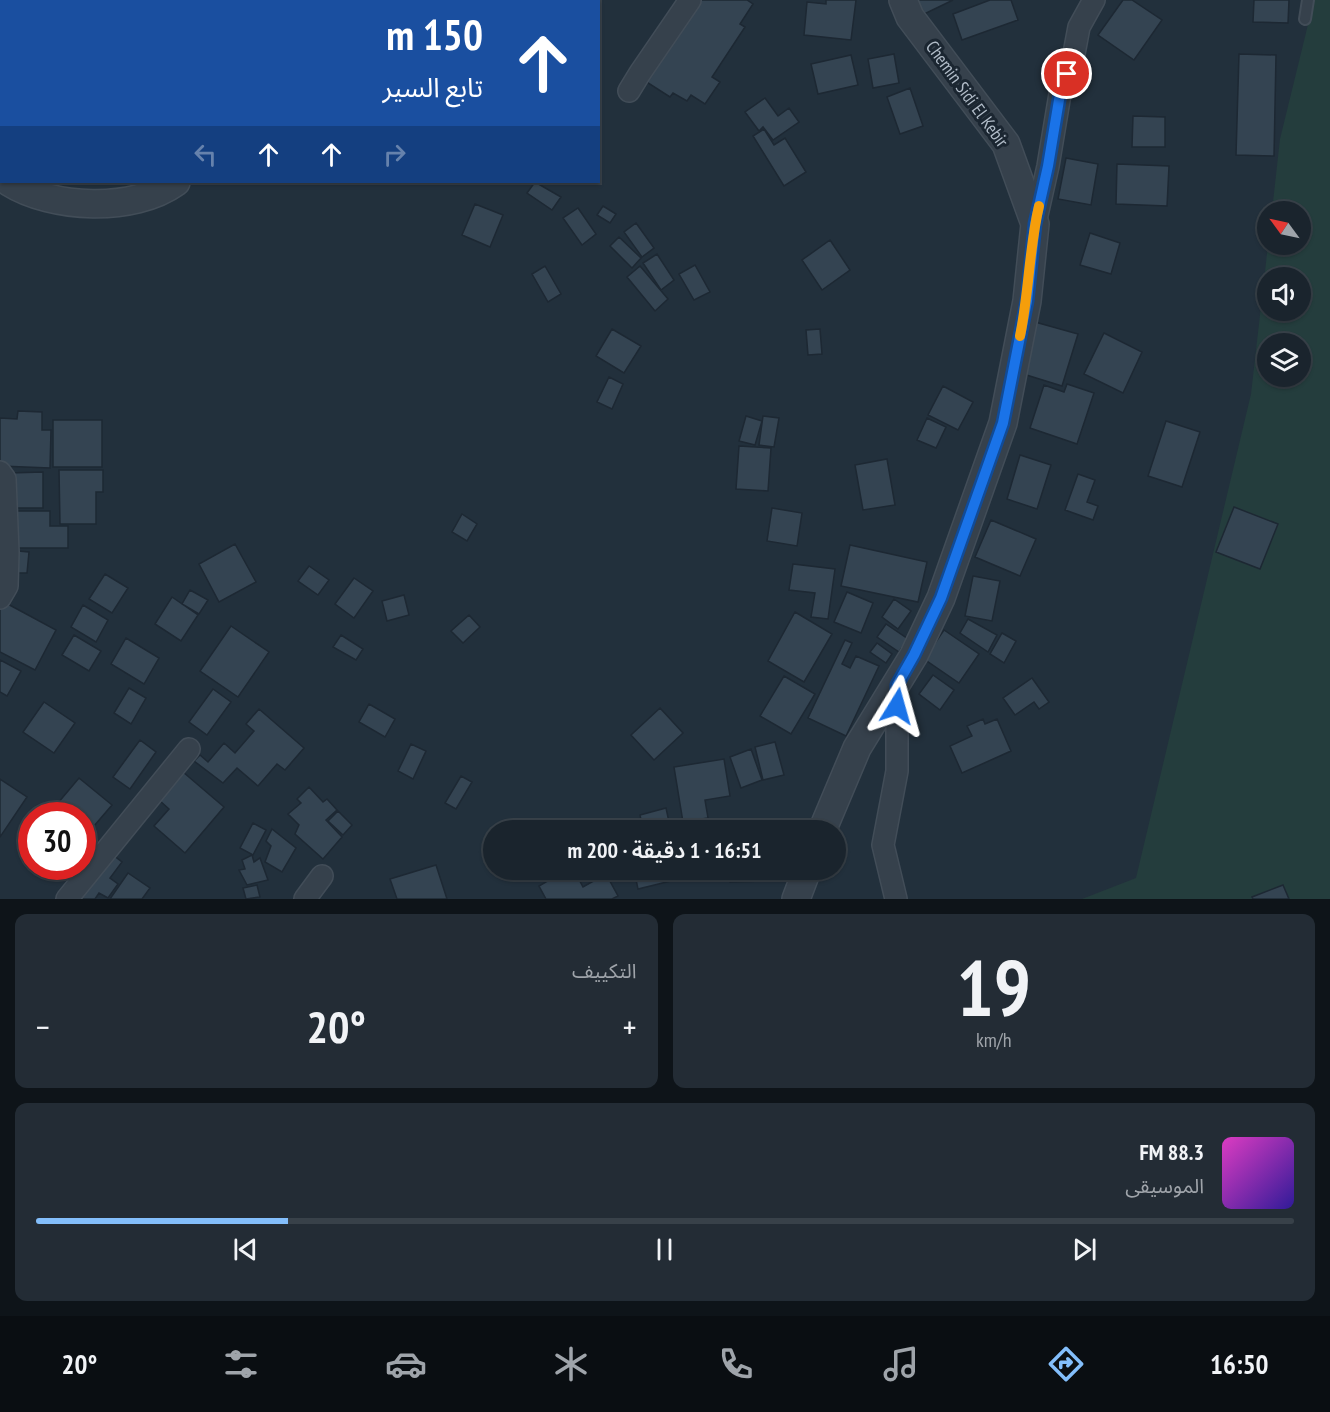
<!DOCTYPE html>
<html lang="ar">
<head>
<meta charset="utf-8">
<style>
	body { margin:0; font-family:"PT Sans Narrow","Noto Sans Arabic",sans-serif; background:#232c35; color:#f1f3f6; direction:rtl; height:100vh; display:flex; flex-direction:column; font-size:22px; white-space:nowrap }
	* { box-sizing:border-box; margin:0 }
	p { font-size:20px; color:#9fa4aa }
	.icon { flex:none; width:33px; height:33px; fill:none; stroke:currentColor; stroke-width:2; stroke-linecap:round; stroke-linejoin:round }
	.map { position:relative; height:899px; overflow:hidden; direction:ltr }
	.side { display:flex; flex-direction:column; gap:15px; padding:15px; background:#0e1419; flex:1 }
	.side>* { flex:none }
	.guide { position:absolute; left:0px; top:0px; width:600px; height:183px; box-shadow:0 2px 4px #0004,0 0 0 2px #384149; direction:rtl; background:#1a4fa0; color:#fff; overflow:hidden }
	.needle { width:39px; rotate:303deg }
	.buttons { position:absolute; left:1257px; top:201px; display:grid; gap:12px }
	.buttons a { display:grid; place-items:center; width:54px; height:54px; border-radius:50%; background:#1a242d; box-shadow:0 2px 4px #0004,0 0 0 2px #384149; font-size:30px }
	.speed { position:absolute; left:18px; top:802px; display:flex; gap:12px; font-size:30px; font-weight:700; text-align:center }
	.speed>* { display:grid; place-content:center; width:78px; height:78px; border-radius:50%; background:#1a242d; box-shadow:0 2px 4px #0004,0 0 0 2px #384149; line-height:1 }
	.speed .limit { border:9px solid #d22; background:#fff; color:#111 }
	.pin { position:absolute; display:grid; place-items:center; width:51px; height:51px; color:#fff; margin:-26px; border:3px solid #fff; border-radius:50%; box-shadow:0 2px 6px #0007 }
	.me { position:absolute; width:66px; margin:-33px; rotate:8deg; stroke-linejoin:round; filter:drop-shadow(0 0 4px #0008) }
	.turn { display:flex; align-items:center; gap:21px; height:126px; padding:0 18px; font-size:27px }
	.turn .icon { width:78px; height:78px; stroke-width:2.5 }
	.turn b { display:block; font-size:42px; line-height:51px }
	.lanes { display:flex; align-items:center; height:57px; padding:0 18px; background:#0003; justify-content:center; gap:30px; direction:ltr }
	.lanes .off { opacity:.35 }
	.big { font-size:45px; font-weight:600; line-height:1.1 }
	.side .card { flex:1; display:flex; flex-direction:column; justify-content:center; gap:9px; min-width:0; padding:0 21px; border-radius:12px; background:#232c35 }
	.side .dial { align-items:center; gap:0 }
	.dial b { font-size:78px; line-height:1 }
	.song { display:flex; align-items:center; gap:18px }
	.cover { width:72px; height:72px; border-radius:9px; background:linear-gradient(135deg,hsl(310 70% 55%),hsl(250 70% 35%)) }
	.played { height:6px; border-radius:3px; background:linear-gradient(90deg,#83befb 20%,#384149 20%) }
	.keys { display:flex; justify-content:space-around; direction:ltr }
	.heat { display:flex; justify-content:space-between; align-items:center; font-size:33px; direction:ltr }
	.side .tiles { flex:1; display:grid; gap:15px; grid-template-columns:1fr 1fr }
	.card:last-child { grid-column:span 2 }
	.trip { position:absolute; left:483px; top:820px; width:363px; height:60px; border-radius:30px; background:#1a242d; box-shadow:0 2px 4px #0004,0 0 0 2px #384149; font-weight:600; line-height:60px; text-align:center; direction:rtl }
	.menu { display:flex; height:96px; justify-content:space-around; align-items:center; background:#0a0e12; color:#9fa4aa }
	.menu .icon { width:42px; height:42px }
	.menu .selected { color:#83befb }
	.menu b { font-size:27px; color:#f1f3f6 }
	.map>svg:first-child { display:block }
	.green { fill:#243d3d; fill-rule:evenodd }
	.building { fill:#344452; stroke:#1d2833; stroke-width:1.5 }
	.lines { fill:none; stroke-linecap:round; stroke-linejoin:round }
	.service-casing { stroke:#424d58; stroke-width:14 }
	.minor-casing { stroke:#424d58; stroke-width:24 }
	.tertiary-casing { stroke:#424d58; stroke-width:30 }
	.service { stroke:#36414c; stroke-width:10 }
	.minor { stroke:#36414c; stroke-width:21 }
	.tertiary { stroke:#36414c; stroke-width:27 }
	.route-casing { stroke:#114b97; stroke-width:15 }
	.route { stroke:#1a73e8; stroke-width:10 }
	.slow { stroke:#f59e0b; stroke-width:10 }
	.labels { text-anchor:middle; stroke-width:6; stroke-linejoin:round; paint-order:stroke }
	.street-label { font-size:18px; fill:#b1bcc8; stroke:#1b2631 }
</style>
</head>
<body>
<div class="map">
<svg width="1330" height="899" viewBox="0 0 1330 899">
	<rect width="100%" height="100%" fill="#22303c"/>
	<path class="green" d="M 1314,0 L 1330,0 L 1330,899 L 1082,899 L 1136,878 L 1251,394 L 1268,245 L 1300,244 L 1300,212 L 1272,211 L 1280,139 ZM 1268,278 L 1300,278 L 1300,310 L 1268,310 ZM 1268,344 L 1300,344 L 1300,376 L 1268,376 Z"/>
	<path class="building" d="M 699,0 L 747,0 L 753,4 L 740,24 L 745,27 L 712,77 L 720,82 L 705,104 L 691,95 L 687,101 L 673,93 L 670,97 L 645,81 Z
		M 826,0 L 856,0 L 851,40 L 804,35 L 807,2 L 826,4 Z
		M 908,0 L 953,0 L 916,18 Z
		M 990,0 L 1011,0 L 1018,20 L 962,40 L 953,14 Z
		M 1123,0 L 1132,0 L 1162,20 L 1134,60 L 1098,35 Z
		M 1254,0 L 1289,0 L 1288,23 L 1253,22 Z
		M 894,54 L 899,83 L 873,88 L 868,59 Z
		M 1239,54 L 1276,55 L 1274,156 L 1236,155 Z
		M 851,55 L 858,85 L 818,94 L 811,64 Z
		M 910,88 L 923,126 L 900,134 L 887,97 Z
		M 765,98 L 778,116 L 789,108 L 799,122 L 773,140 L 763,127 L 759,131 L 745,112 Z
		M 1133,116 L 1165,117 L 1165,147 L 1132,147 Z
		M 764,129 L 774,145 L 785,138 L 806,172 L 784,186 L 753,136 Z
		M 1066,158 L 1098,164 L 1091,205 L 1058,199 Z
		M 1117,164 L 1169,166 L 1167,206 L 1116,204 Z
		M 535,182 L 561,197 L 552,210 L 527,193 Z
		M 475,204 L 503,215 L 490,247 L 462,235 Z
		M 603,206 L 616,214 L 610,223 L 597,215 Z
		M 578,208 L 596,234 L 582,245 L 563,218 Z
		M 636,223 L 654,248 L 642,257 L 624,232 Z
		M 1090,233 L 1120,243 L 1111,274 L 1080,265 Z
		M 619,237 L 641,258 L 632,268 L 610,246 Z
		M 830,240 L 850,270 L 822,290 L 802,260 Z
		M 657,254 L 674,280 L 661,290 L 643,263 Z
		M 695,265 L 710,292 L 694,300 L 679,274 Z
		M 545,266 L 561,294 L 548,302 L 532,274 Z
		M 640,266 L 668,299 L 655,311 L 627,277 Z
		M 1035,322 L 1078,334 L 1062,386 L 1020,373 Z
		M 612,329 L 641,346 L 624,373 L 596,356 Z
		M 820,329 L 822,354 L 808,355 L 806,330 Z
		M 1104,333 L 1142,352 L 1123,393 L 1084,374 Z
		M 609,377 L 623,384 L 612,409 L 597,402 Z
		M 1067,384 L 1094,393 L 1077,444 L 1030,428 L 1044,385 L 1064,392 Z
		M 943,386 L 973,402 L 958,430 L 928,415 Z
		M 18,411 L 42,412 L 42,430 L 51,430 L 50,468 L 0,466 L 0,418 L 17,419 Z
		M 746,416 L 762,421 L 755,445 L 739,441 Z
		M 763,416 L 779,418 L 774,447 L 759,445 Z
		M 927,418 L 946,427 L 936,448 L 917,440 Z
		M 53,420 L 102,420 L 102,467 L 53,467 Z
		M 1166,421 L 1200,432 L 1182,487 L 1148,476 Z
		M 739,446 L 771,448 L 768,491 L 736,489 Z
		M 1020,455 L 1051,465 L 1037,509 L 1007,499 Z
		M 887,459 L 895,505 L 863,510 L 855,465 Z
		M 59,470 L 103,470 L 103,492 L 96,492 L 96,524 L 60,524 Z
		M 43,472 L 43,508 L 9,508 L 9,473 Z
		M 1078,474 L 1095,480 L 1087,502 L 1098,506 L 1093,520 L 1065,510 Z
		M 1234,507 L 1278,524 L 1260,569 L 1216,552 Z
		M 772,508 L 802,513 L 797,546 L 767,541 Z
		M 15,511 L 50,511 L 50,526 L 68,526 L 68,548 L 15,548 Z
		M 462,514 L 477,524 L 467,541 L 452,532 Z
		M 991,520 L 1036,539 L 1020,576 L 975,557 Z
		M 235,544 L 256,582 L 219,602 L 199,564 Z
		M 850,545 L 927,562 L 918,602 L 841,586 Z
		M 18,551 L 29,552 L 27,573 L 16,573 Z
		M 793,564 L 835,569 L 828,619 L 811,617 L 815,593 L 789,590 Z
		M 309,566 L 329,580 L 318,595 L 298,581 Z
		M 105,574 L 128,588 L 112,613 L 89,599 Z
		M 973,576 L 1000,581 L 992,621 L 965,616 Z
		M 354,578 L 373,591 L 354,618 L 335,604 Z
		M 190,590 L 208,600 L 199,614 L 182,604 Z
		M 847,592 L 873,603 L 861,633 L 834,622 Z
		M 404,595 L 409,615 L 387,621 L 382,601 Z
		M 172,597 L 198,615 L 181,641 L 155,624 Z
		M 894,599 L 911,611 L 898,629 L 882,617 Z
		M 4,602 L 56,630 L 35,670 L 0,652 L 0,609 Z
		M 83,605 L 108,620 L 96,642 L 71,627 Z
		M 795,612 L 832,634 L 804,682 L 768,661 Z
		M 469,615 L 480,627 L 463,643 L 451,631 Z
		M 968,619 L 997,635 L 988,652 L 960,633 Z
		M 886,624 L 908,639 L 899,652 L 877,637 Z
		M 231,626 L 269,652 L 238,697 L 200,671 Z
		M 944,630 L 979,654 L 959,683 L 924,659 Z
		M 1002,633 L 1016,641 L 1004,663 L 990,654 Z
		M 74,635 L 101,651 L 89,671 L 62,655 Z
		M 341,635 L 363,649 L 356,660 L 333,647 Z
		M 126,638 L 159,658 L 144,684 L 111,664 Z
		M 845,640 L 852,643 L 842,664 L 850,668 L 856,656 L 879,666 L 846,736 L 808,718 Z
		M 877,643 L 892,654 L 886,663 L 870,652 Z
		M 0,660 L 21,671 L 7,696 L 0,692 Z
		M 933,675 L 954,690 L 940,710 L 919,694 Z
		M 784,676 L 815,694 L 791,734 L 760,716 Z
		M 1032,678 L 1049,702 L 1039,709 L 1034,702 L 1015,715 L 1003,698 Z
		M 129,688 L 146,698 L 131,724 L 114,713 Z
		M 213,689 L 231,702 L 207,735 L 189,722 Z
		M 44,702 L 75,723 L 54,753 L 23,732 Z
		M 369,704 L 395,719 L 385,737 L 359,722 Z
		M 660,708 L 683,733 L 654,760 L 631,735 Z
		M 259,709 L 304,748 L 285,770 L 277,764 L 258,786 L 237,768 L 223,783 L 194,761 L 200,755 L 208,762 L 224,743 L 235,753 L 254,731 L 246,724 Z
		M 983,719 L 985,724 L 997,719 L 1011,751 L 962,773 L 950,746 L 972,736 L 967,726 Z
		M 140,740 L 156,752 L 130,789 L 113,777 Z
		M 775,742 L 784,775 L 763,780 L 755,747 Z
		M 411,744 L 426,751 L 413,779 L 398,771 Z
		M 751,749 L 762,780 L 741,788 L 730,757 Z
		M 724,759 L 730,796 L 705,800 L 708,818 L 683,822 L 674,767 Z
		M 183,772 L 224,807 L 185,853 L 154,826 L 169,809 L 159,800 Z
		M 461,776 L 472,782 L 456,809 L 445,803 Z
		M 79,778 L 112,805 L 82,840 L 82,816 L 47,816 Z
		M 0,779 L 27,797 L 0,837 Z
		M 309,787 L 323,802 L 327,799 L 337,810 L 326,820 L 342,837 L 323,859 L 295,834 L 299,825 L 288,814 L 301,803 L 297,799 Z
		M 666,808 L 671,831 L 632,831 L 631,828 L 642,825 L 640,815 Z
		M 338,811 L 352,825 L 343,835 L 328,821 Z
		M 253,823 L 266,830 L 253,855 L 240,848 Z
		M 763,827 L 763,831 L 744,831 L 744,828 Z
		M 272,829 L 296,848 L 282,872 L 265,862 L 271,846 L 266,841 Z
		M 109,852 L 122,862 L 110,878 L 118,884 L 108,898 L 99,893 L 95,899 L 81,899 L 77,896 Z
		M 252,855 L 254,862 L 260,858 L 268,880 L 247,885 L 239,870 L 245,869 L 242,860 Z
		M 436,865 L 447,899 L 397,899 L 390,879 Z
		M 522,870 L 538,870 L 527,878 Z
		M 566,870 L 574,870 L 583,887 L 606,874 L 618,896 L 612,899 L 546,899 L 539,886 Z
		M 634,870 L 681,870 L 683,878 L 638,889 Z
		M 730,870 L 764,870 L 764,881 L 730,882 Z
		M 128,873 L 150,888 L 142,899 L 110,899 Z
		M 257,885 L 260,897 L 246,899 L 243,888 Z
		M 1283,885 L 1289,899 L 1253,899 L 1252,897 Z"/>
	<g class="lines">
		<defs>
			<path id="service" d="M 1305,19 L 1308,0"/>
			<path id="minor" d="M 629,91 L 640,73 L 690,0
				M 1035,224 L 1048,166 L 1061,88 L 1073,59 L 1079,27 L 1094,0
				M 0,472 L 5,479 L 8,552 L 7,586 L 0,598
				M 67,899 L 189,749
				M 305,899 L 322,876
				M 896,899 L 883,845 L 897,771 L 897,685"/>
			<path id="tertiary" d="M 321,2 L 322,0
				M 9,182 C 52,209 133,213 176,182
				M 822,831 L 857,748 L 914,655 L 941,598 L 1003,423 L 1027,301 L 1035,224 L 1006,144 L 910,17 L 903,0
				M 796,899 L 807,870"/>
		</defs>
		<use href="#service" class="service-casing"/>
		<use href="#minor" class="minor-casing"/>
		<use href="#tertiary" class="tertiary-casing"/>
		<use href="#service" class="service"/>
		<use href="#minor" class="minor"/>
		<use href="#tertiary" class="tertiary"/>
	</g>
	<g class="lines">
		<defs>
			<path id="route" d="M 897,706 L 897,685 L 914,655 L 941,598 L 1003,423 L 1027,301 L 1035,224 L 1048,166 L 1061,88 L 1067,74"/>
		</defs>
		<use href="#route" class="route-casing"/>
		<use href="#route" class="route"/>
		<path class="slow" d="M 1020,336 C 1029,293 1029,248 1039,206"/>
	</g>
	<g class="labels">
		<g class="street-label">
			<text transform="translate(967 94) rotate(54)" y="6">Chemin Sidi El Kebir</text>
		</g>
	</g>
</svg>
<div class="buttons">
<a><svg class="needle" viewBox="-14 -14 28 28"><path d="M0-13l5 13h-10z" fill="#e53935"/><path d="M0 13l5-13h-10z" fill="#9fa4aa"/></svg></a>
<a><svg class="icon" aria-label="sound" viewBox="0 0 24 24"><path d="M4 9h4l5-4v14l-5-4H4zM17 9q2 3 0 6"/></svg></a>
<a><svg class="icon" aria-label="layers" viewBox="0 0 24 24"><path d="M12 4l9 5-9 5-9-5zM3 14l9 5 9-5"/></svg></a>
</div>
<div class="speed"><div class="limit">30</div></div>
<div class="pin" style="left:1067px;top:74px;background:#d93025"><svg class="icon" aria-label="arrive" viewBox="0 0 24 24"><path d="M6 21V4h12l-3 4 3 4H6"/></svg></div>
<svg class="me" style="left:897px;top:706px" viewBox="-20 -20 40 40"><path d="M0-17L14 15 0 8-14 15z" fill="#1a73e8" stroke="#fff" stroke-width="4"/></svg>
<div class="trip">16:51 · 1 دقيقة · 200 m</div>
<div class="guide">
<div class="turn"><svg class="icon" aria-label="ahead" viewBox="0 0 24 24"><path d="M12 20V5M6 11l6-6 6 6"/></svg><div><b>150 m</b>تابع السير</div></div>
<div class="lanes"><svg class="icon off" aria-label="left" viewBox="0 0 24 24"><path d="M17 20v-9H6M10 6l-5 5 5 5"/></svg><svg class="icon" aria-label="ahead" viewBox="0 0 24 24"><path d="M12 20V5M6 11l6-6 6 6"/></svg><svg class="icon" aria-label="ahead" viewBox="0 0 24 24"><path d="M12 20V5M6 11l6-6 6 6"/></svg><svg class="icon off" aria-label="right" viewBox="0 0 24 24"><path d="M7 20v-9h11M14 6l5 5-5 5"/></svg></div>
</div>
</div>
<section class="side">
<div class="tiles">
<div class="card dial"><b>19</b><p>km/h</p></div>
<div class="card"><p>التكييف</p>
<div class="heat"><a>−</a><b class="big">20°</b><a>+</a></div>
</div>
<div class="card">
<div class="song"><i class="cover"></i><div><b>88.3 FM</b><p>الموسيقى</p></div></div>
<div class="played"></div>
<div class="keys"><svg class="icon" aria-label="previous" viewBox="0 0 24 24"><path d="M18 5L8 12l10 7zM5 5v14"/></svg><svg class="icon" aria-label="pause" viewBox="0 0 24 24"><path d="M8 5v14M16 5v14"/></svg><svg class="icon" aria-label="next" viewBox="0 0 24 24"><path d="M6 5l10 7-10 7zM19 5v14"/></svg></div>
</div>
</div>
</section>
<nav class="menu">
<b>16:50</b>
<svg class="icon selected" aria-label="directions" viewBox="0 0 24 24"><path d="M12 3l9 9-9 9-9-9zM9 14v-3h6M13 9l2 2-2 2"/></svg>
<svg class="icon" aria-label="music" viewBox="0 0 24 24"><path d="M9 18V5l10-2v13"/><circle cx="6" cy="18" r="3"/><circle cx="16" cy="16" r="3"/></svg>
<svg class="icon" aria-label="phone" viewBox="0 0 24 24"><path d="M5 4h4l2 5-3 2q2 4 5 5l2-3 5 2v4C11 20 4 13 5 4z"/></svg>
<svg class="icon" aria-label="climate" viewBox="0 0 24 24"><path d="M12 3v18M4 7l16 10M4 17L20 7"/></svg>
<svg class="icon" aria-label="car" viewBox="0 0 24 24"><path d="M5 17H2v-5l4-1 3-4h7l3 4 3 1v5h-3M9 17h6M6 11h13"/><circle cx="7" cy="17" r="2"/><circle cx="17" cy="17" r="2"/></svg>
<svg class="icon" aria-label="filters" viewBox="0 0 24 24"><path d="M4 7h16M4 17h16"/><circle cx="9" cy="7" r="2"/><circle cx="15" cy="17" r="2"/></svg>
<b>20°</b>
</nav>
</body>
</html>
